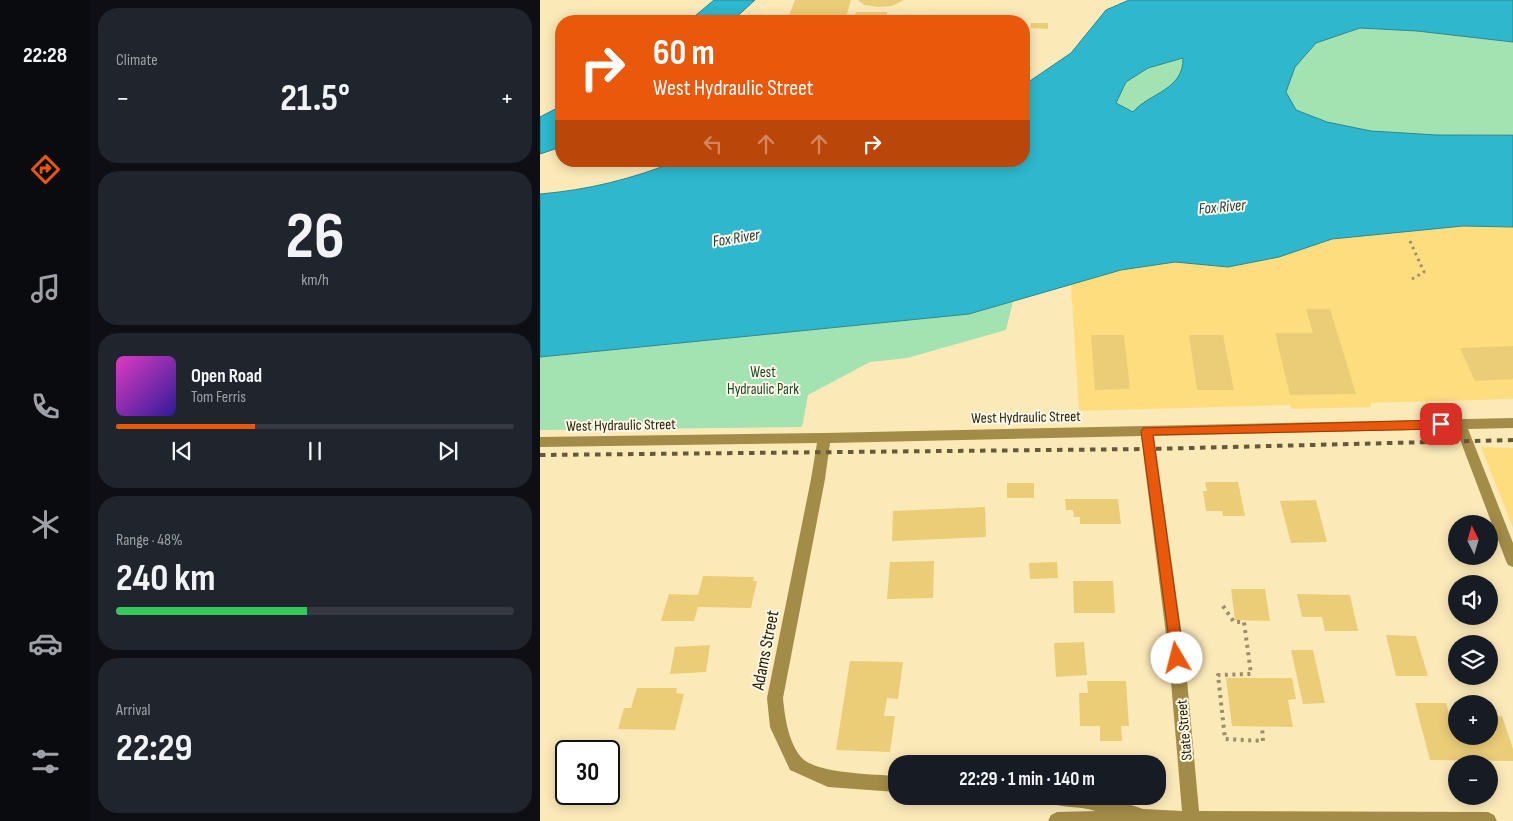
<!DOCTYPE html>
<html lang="en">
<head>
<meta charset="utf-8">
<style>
	body { margin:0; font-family:"Sofia Sans Condensed",sans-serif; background:#20242c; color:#f1f3f6; height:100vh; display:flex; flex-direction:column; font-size:19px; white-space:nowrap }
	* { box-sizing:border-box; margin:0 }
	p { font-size:16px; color:#9ea1a6 }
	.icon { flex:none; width:28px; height:28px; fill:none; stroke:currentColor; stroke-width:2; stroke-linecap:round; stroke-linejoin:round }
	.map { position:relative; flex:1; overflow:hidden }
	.panel { display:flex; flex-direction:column; gap:8px; padding:8px; background:#0d0f14; width:450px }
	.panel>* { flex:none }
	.top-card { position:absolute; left:15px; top:15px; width:475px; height:152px; border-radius:20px; box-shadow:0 2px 12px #0003; background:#ea580c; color:#fff; overflow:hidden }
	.needle { width:32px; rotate:355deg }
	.tools { position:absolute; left:908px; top:515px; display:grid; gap:10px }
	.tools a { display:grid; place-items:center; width:50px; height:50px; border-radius:50%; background:#171b24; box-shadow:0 2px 12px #0003; font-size:25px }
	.speed { position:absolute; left:15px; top:740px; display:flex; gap:10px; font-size:25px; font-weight:700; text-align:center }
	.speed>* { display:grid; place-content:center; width:65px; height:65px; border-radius:50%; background:#171b24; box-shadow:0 2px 12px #0003; line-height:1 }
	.speed .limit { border:2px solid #111; border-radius:8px; background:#fff; color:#111 }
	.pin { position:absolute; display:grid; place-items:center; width:42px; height:42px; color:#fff; margin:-21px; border-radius:10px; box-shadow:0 2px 8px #0006 }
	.me { position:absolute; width:55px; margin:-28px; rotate:352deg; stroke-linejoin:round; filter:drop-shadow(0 0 4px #0008) }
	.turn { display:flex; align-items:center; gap:18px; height:105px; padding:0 15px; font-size:22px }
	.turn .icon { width:65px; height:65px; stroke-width:2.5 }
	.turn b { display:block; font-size:35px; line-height:42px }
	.lanes { display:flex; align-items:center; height:48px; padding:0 15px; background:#0003; justify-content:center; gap:25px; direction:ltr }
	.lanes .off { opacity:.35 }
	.big { font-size:38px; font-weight:700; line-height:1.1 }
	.panel .widget { flex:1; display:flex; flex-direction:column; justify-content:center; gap:8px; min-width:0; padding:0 18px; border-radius:20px; background:#20242c }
	.panel .dial { align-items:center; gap:0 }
	.dial b { font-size:65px; line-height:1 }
	.song { display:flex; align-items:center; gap:15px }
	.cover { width:60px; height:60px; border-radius:8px; background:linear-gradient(135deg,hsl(310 70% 55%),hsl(250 70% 35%)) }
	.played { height:5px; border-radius:2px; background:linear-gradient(90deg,#ea580c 35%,#363941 35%) }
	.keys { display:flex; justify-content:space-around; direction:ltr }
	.heat { display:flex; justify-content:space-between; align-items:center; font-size:28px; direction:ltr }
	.charge { height:8px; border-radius:4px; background:linear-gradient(90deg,#34c759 48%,#363941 0) }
	.trip { position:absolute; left:348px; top:755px; width:278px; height:50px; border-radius:20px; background:#171b24; box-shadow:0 2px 12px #0003; font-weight:700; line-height:50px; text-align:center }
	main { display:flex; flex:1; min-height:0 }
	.menu { display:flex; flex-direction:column; width:90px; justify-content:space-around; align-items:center; background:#090b0e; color:#9ea1a6 }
	.menu .icon { width:35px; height:35px }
	.menu .current { color:#ea580c }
	.menu b { font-size:22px; color:#f1f3f6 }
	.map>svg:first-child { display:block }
	.built { fill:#fedd7f }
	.green { fill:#a3e2b1 }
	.water { fill:#2eb7cd; stroke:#2b8890; fill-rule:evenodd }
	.building { fill:#ebcd78 }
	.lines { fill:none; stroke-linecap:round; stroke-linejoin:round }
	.path-far1 { stroke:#9c8e68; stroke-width:3; stroke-dasharray:2.5 4; stroke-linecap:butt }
	.path { stroke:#9c8e68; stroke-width:4; stroke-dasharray:3 4.5; stroke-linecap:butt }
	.minor { fill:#a38c48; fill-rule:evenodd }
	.rail { stroke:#655939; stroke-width:4; stroke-dasharray:5.5 5.5; stroke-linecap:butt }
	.route { fill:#ea580c; stroke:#983908 }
	.labels { text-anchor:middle; stroke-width:4; stroke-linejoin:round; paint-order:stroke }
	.park-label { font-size:15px; fill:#1d4629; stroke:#fdf7e7 }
	.street-label { font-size:15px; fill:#241b02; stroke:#fdf7e7 }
	.water-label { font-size:16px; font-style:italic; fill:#213d42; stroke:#fdf7e7 }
	.near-street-label { font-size:18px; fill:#241b02; stroke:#fdf7e7 }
</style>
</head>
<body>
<main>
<nav class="menu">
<b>22:28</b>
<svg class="icon current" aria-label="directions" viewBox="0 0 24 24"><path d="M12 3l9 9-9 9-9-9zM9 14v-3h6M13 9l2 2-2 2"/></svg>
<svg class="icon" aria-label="music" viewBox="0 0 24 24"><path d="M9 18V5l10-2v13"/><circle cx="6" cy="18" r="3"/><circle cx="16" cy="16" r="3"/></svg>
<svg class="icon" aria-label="phone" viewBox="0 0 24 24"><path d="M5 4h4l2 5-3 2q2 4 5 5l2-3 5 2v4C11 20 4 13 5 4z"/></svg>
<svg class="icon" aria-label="climate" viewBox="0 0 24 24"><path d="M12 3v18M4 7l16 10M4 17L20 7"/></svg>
<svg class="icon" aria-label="car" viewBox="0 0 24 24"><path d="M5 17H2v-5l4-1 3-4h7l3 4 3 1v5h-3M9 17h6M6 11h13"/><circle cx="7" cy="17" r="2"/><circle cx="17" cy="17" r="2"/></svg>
<svg class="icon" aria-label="filters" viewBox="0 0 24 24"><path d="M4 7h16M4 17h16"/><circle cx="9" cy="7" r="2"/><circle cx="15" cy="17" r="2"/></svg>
</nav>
<section class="panel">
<div class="widget"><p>Climate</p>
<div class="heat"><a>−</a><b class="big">21.5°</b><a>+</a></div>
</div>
<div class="widget dial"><b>26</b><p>km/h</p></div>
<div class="widget">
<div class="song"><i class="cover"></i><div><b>Open Road</b><p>Tom Ferris</p></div></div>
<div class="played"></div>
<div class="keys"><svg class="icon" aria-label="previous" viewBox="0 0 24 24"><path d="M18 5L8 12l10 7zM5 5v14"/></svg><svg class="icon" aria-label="pause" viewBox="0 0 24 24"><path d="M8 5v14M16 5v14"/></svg><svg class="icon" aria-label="next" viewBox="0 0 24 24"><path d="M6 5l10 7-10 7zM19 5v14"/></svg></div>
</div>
<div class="widget"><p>Range · 48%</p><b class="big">240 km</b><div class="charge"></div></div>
<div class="widget"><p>Arrival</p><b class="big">22:29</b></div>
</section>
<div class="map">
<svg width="973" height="821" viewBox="0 0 973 821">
	<rect width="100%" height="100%" fill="#fbe9b8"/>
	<path class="built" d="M 923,226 L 973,227 L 973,399 L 831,403 L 831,407 L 751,409 L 750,405 L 539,411 L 531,285 L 581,270 L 635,262 L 688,267 L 725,260 L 792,239 Z
		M 941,447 L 973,448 L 973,528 Z"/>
	<path class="green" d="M 820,28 L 877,31 L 973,42 L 973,134 L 897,135 L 831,131 L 787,122 L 756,110 L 746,92 L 755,67 L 776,43 Z
		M 643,58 C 644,92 610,92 593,112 L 576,103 L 586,82 L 608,68 Z
		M 473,301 L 466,330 L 367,358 L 330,362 L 268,395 L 262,427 L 0,430 L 0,357 L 429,314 Z"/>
	<path class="water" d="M 174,0 L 215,0 L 192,21 L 149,21 Z
		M 589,0 L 973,0 L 973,42 L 877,31 L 820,28 L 776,43 L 755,67 L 746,92 L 756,110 L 787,122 L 831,131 L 897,135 L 973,135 L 973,227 L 923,226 L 792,239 L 739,257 L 688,267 L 635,262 L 581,270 L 429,314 L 0,357 L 0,194 C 48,190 92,179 137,161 L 484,161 L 484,85 L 531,53 L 566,10 ZM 643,58 C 644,90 609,93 593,112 L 576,103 L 586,82 L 608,68 Z
		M 21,106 L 21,147 L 0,154 L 0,117 Z"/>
	<path class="building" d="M 255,0 L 311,0 L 305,21 L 247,21 Z
		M 318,0 L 364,0 L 352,6 L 338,7 L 324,5 Z
		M 316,12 L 347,12 L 346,20 L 314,20 Z
		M 491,23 L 508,23 L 508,29 L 491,28 Z
		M 766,309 L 790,309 L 816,394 L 750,395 L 735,333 L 773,333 Z
		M 551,335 L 584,335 L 590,389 L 555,390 Z
		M 649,335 L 683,335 L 694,390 L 657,390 Z
		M 973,346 L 973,379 L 935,381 L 920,348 Z
		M 665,482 L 698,482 L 705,516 L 683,516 L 682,511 L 666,511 L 663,491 L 667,491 Z
		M 467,483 L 494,483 L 494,498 L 467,498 Z
		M 525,499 L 578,499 L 581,524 L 540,524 L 540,517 L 534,517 L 533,510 L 526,510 Z
		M 776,500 L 787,542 L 751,543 L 740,501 Z
		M 445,507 L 446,537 L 352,541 L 353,511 Z
		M 394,561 L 393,598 L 347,599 L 350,562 Z
		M 517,562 L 518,578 L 490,579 L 489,563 Z
		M 163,576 L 214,577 L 213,581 L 217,581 L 211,608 L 158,607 L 154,621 L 121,621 L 129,594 L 158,595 Z
		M 533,581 L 573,581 L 575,613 L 534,613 Z
		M 691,589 L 725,589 L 730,621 L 695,620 Z
		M 757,594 L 810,595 L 818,631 L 785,631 L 782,617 L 762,617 Z
		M 846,635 L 876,636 L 888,676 L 856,676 Z
		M 544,642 L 547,675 L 516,677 L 514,643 Z
		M 170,645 L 166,672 L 130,674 L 135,647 Z
		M 751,650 L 773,650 L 785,703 L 763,704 Z
		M 310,661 L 363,662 L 358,699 L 347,698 L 344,716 L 355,716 L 350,752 L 296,750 Z
		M 686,678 L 752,678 L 756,699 L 748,700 L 753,727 L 692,726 Z
		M 547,681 L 586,681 L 589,726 L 581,726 L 582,741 L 560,741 L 560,726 L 540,726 L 539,693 L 548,693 Z
		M 97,688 L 137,688 L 136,693 L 144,694 L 135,730 L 78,729 L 84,708 L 91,708 Z
		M 875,703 L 906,703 L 910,716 L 916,716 L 916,736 L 949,736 L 949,716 L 962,716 L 973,749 L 973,761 L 890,760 Z"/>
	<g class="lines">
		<path class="path-far1" d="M 870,241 L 884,272 L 872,279"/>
		<path class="path" d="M 683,606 L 694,622 L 704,622 L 711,674 L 678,675 L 685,739 L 723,741 L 722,726"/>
		<path class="minor" d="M 973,418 L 973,428 L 928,429 L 973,543 L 973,567 L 968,565 L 966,561 L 916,429 L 614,436 L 645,658 L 659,811 L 948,812 L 954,815 L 957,821 L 508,821 L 511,815 L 517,812 L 556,811 C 540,806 521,808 506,802 L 504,796 L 565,796 L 603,809 L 642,811 L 629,658 L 601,436 L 290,443 L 285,479 L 243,698 C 245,718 248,741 261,757 C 275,774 334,774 356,776 L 356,792 L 288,787 L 250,770 L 230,727 L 227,698 L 271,479 L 277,443 L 0,447 L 0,437 L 284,433 Z"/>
		<path class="rail" d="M 0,455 L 609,449 L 973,440"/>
	</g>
	<path class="route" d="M 901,420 L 906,424 L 901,429 L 613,435 L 644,658 L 642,662 L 637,664 L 632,662 L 601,431 L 603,428 Z"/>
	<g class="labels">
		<g class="park-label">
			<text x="223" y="377">West<tspan x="223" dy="17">Hydraulic Park</tspan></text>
		</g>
		<g class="street-label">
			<text transform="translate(486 417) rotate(-1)" y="5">West Hydraulic Street</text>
			<text transform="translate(81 425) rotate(-1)" y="5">West Hydraulic Street</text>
			<text transform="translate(644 730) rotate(-95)" y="5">State Street</text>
		</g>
		<g class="water-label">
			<text transform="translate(682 206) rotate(-5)" y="6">Fox River</text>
			<text transform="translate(196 237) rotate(-9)" y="6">Fox River</text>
		</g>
		<g class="near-street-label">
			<text transform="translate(225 650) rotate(-79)" y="6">Adams Street</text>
		</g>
	</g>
</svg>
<div class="tools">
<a><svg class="needle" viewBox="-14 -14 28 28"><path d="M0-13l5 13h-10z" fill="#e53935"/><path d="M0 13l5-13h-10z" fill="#9ea1a6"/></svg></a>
<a><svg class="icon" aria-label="sound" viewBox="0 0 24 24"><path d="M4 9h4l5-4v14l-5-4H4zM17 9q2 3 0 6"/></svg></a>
<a><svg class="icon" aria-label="layers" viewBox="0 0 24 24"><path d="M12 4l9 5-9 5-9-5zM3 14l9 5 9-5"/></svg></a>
<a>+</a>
<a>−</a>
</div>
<div class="speed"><div class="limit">30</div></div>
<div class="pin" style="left:901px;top:424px;background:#d93025"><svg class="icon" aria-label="arrive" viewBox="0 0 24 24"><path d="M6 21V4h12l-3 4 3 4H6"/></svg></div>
<svg class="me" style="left:637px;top:658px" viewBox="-20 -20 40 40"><circle r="19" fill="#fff"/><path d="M0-13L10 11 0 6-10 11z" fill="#ea580c"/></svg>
<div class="trip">22:29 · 1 min · 140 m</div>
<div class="top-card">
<div class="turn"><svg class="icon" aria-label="right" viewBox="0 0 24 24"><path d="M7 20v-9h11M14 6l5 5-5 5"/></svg><div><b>60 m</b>West Hydraulic Street</div></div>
<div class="lanes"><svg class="icon off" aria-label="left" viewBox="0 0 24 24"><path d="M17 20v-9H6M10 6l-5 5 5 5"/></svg><svg class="icon off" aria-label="ahead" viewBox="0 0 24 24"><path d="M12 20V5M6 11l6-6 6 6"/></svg><svg class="icon off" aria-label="ahead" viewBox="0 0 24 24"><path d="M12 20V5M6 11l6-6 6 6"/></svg><svg class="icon" aria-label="right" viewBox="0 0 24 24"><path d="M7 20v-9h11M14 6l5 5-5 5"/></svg></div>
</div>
</div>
</main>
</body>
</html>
